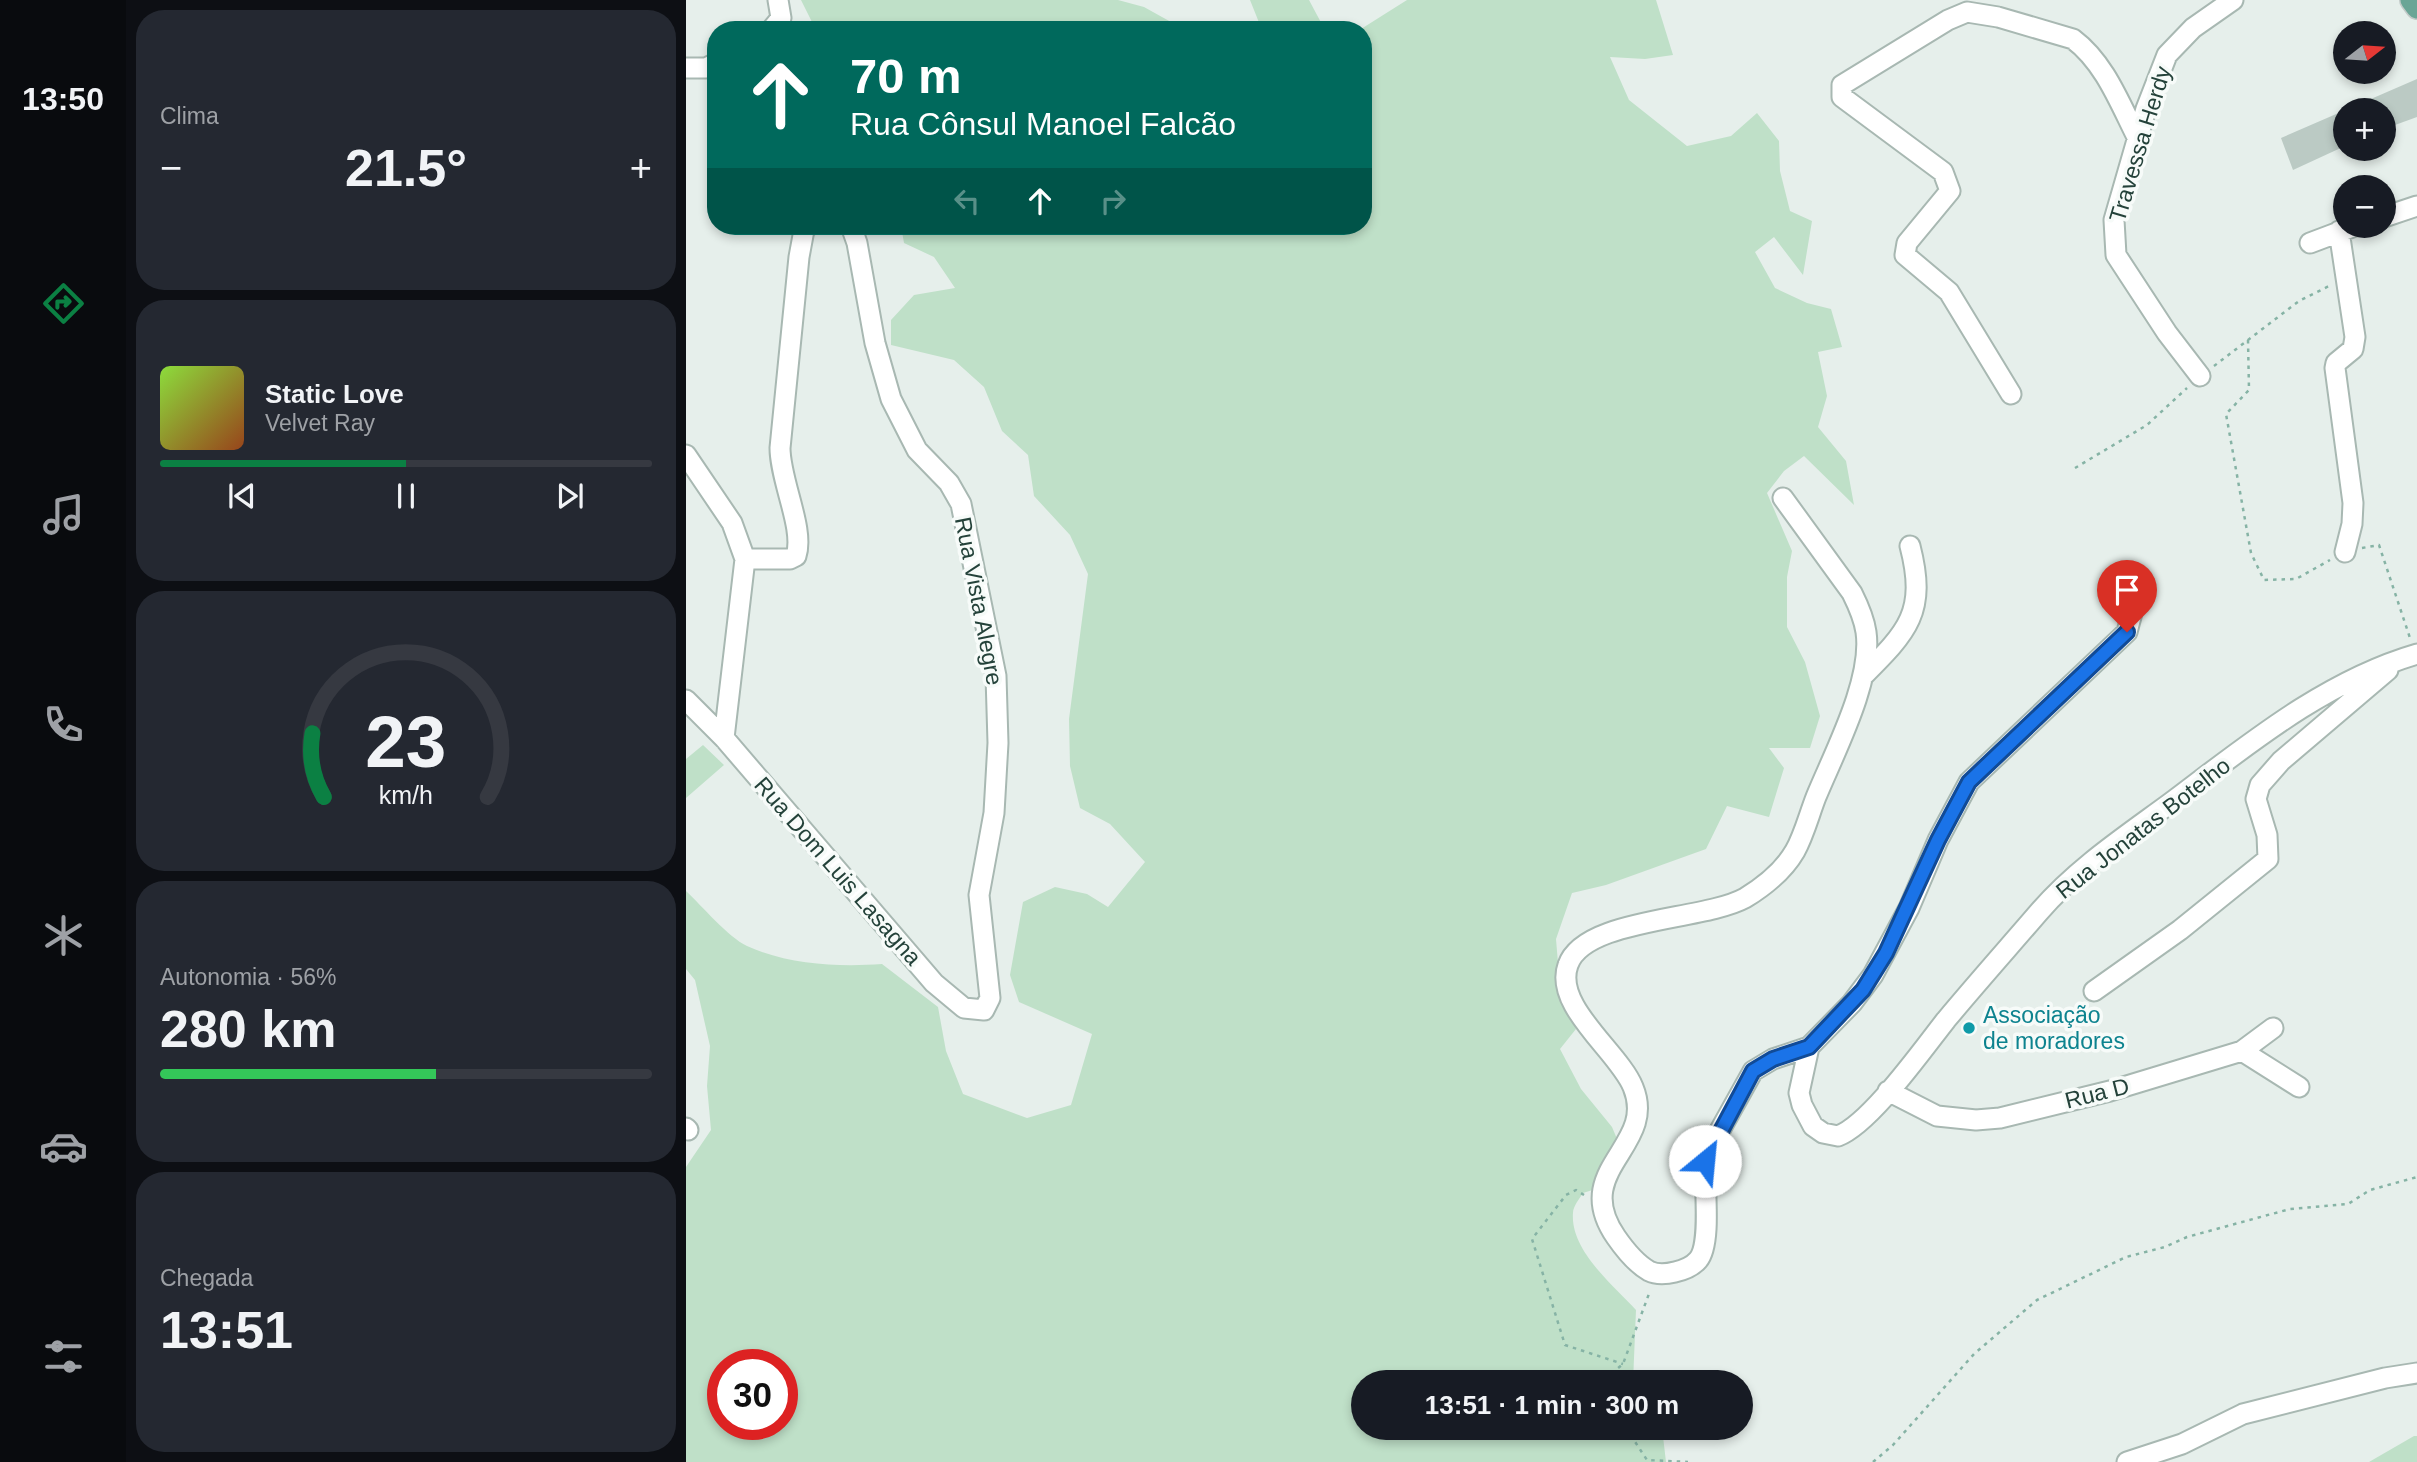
<!DOCTYPE html>
<html lang="pt">
<head>
<meta charset="utf-8">
<style>
	body { margin:0; font-family:Helvetica,sans-serif; background:#242831; color:#f1f3f6; height:100vh; display:flex; flex-direction:column; font-size:26px; white-space:nowrap }
	* { box-sizing:border-box; margin:0 }
	p { font-size:23px; color:#9ea1a6 }
	.icon { flex:none; width:38px; height:38px; fill:none; stroke:currentColor; stroke-width:2; stroke-linecap:round; stroke-linejoin:round }
	.map { position:relative; flex:1; overflow:hidden }
	.details { display:flex; flex-direction:column; gap:10px; padding:10px; background:#0d0f14; width:560px }
	.details>* { flex:none }
	.top-card { position:absolute; left:21px; top:21px; width:665px; height:214px; border-radius:28px; box-shadow:0 4px 10px #0003; background:#00695c; color:#fff; overflow:hidden }
	.needle { width:46px; rotate:73deg }
	.tools { position:absolute; left:1647px; top:21px; display:grid; gap:14px }
	.tools a { display:grid; place-items:center; width:63px; height:63px; border-radius:50%; background:#171b24; box-shadow:0 4px 10px #0003; font-size:35px }
	.speed { position:absolute; left:21px; top:1349px; display:flex; gap:14px; font-size:35px; font-weight:700; text-align:center }
	.speed>* { display:grid; place-content:center; width:91px; height:91px; border-radius:50%; background:#171b24; box-shadow:0 4px 10px #0003; line-height:1 }
	.speed .limit { border:10px solid #d22; background:#fff; color:#111 }
	.pin { position:absolute; display:grid; place-items:center; width:60px; height:60px; color:#fff; margin:-72px -30px; border-radius:50% 50% 50% 0; rotate:-45deg; box-shadow:0 0 7px #0007 }
	.pin .icon { rotate:45deg }
	.me { position:absolute; width:77px; margin:-38px; rotate:28deg; stroke-linejoin:round; filter:drop-shadow(0 0 5px #0008) }
	.turn { display:flex; align-items:center; gap:24px; height:147px; padding:0 28px; font-size:32px }
	.turn .icon { width:91px; height:91px; stroke-width:2.5 }
	.turn b { display:block; font-size:49px; line-height:60px }
	.lanes { display:flex; align-items:center; height:66px; padding:0 28px; background:#0003; justify-content:center; gap:35px; direction:ltr }
	.lanes .off { opacity:.35 }
	.big { font-size:52px; font-weight:700; line-height:1.1 }
	.details .tile { flex:1; display:flex; flex-direction:column; justify-content:center; gap:10px; min-width:0; padding:0 24px; border-radius:28px; background:#242831 }
	.details .dial { align-items:center; gap:0 }
	.dial svg { height:182px; overflow:visible; fill:none; stroke:#363941; stroke-width:7; stroke-linecap:round; text-anchor:middle }
	.dial text { fill:#f1f3f6; stroke:none }
	.song { display:flex; align-items:center; gap:21px }
	.cover { width:84px; height:84px; border-radius:10px; background:linear-gradient(135deg,hsl(90 70% 55%),hsl(20 70% 35%)) }
	.played { height:7px; border-radius:4px; background:linear-gradient(90deg,#0b8043 50%,#363941 50%) }
	.keys { display:flex; justify-content:space-around; direction:ltr }
	.heat { display:flex; justify-content:space-between; align-items:center; font-size:38px; direction:ltr }
	.charge { height:10px; border-radius:5px; background:linear-gradient(90deg,#34c759 56%,#363941 0) }
	.trip { position:absolute; left:665px; top:1370px; width:402px; height:70px; border-radius:35px; background:#171b24; box-shadow:0 4px 10px #0003; font-weight:700; line-height:70px; text-align:center }
	main { display:flex; flex:1; min-height:0 }
	.menu { display:flex; flex-direction:column; width:126px; justify-content:space-around; align-items:center; background:#090b0e; color:#9ea1a6 }
	.menu .icon { width:49px; height:49px }
	.menu .active { color:#0b8043 }
	.menu b { font-size:32px; color:#f1f3f6 }
	.map>svg:first-child { display:block }
	.green { fill:#bfe0c8; fill-rule:evenodd }
	.building { fill:#bbcac4 }
	.lines { fill:none; stroke-linecap:round; stroke-linejoin:round }
	.minor-casing { stroke:#a8b8b2; stroke-width:23 }
	.major-casing { stroke:#c2cac8; stroke-width:24 }
	.path { stroke:#86b3a5; stroke-width:2.5; stroke-dasharray:3.5 5; stroke-linecap:butt }
	.minor { stroke:#fff; stroke-width:19 }
	.major { stroke:#6aa596; stroke-width:21 }
	.route-casing { stroke:#114b97; stroke-width:18 }
	.route { stroke:#1a73e8; stroke-width:12 }
	.culture-dot { fill:#0f9aa8; stroke:#f7fbf9; stroke-width:2.5 }
	.labels { text-anchor:middle; stroke-width:7; stroke-linejoin:round; paint-order:stroke }
	.street-label { font-size:23px; fill:#24423a; stroke:#f7fbf9 }
	.culture-label { font-size:23px; fill:#0d838f; stroke:#f7fbf9; text-anchor:start }
</style>
</head>
<body>
<main>
<nav class="menu">
<b>13:50</b>
<svg class="icon active" aria-label="directions" viewBox="0 0 24 24"><path d="M12 3l9 9-9 9-9-9zM9 14v-3h6M13 9l2 2-2 2"/></svg>
<svg class="icon" aria-label="music" viewBox="0 0 24 24"><path d="M9 18V5l10-2v13"/><circle cx="6" cy="18" r="3"/><circle cx="16" cy="16" r="3"/></svg>
<svg class="icon" aria-label="phone" viewBox="0 0 24 24"><path d="M5 4h4l2 5-3 2q2 4 5 5l2-3 5 2v4C11 20 4 13 5 4z"/></svg>
<svg class="icon" aria-label="climate" viewBox="0 0 24 24"><path d="M12 3v18M4 7l16 10M4 17L20 7"/></svg>
<svg class="icon" aria-label="car" viewBox="0 0 24 24"><path d="M5 17H2v-5l4-1 3-4h7l3 4 3 1v5h-3M9 17h6M6 11h13"/><circle cx="7" cy="17" r="2"/><circle cx="17" cy="17" r="2"/></svg>
<svg class="icon" aria-label="filters" viewBox="0 0 24 24"><path d="M4 7h16M4 17h16"/><circle cx="9" cy="7" r="2"/><circle cx="15" cy="17" r="2"/></svg>
</nav>
<section class="details">
<div class="tile"><p>Clima</p>
<div class="heat"><a>−</a><b class="big">21.5°</b><a>+</a></div>
</div>
<div class="tile">
<div class="song"><i class="cover"></i><div><b>Static Love</b><p>Velvet Ray</p></div></div>
<div class="played"></div>
<div class="keys"><svg class="icon" aria-label="previous" viewBox="0 0 24 24"><path d="M18 5L8 12l10 7zM5 5v14"/></svg><svg class="icon" aria-label="pause" viewBox="0 0 24 24"><path d="M8 5v14M16 5v14"/></svg><svg class="icon" aria-label="next" viewBox="0 0 24 24"><path d="M6 5l10 7-10 7zM19 5v14"/></svg></div>
</div>
<div class="tile dial"><svg viewBox="0 0 100 80">
<path d="M14 69A42 42 0 1 1 86 69"/>
<path d="M14 69A42 42 0 0 1 9 41" stroke="#0b8043"/>
<text x="50" y="56" font-size="32" font-weight="700">23</text>
<text x="50" y="72" font-size="11">km/h</text>
</svg></div>
<div class="tile"><p>Autonomia · 56%</p><b class="big">280 km</b><div class="charge"></div></div>
<div class="tile"><p>Chegada</p><b class="big">13:51</b></div>
</section>
<div class="map">
<svg width="1731" height="1462" viewBox="0 0 1731 1462">
	<rect width="100%" height="100%" fill="#e6efeb"/>
	<path class="green" d="M 115,0 L 432,0 L 458,7 L 494,27 L 518,30 L 130,30 Z
		M 564,0 L 623,0 L 639,30 L 572,30 L 574,25 Z
		M 721,0 L 970,0 L 987,55 L 959,59 L 924,57 L 943,100 L 1001,146 L 1045,136 L 1071,113 L 1093,141 L 1094,171 L 1104,211 L 1126,221 L 1117,275 L 1088,237 L 1069,252 L 1089,288 L 1121,303 L 1145,309 L 1156,347 L 1132,352 L 1141,396 L 1132,427 L 1160,461 L 1168,505 L 1118,456 L 1098,471 L 1081,493 L 1106,551 L 1101,577 L 1101,627 L 1119,662 L 1134,716 L 1124,748 L 1083,748 L 1098,768 L 1083,817 L 1041,806 L 1020,849 L 920,885 L 886,893 L 870,939 L 874,987 L 890,1029 L 874,1049 L 895,1089 L 926,1127 L 934,1146 L 916,1187 L 897,1193 C 894,1198 887,1206 887,1213 C 884,1250 927,1285 950,1310 L 947,1382 L 677,1382 L 677,1428 L 976,1428 L 980,1462 L 0,1462 L 0,1167 L 25,1130 L 21,1086 L 24,1046 L 9,980 L 0,969 L 0,891 C 16,906 42,937 61,946 C 102,965 153,967 196,964 L 252,1007 L 260,1051 L 277,1094 L 341,1118 L 385,1105 L 406,1034 L 333,1002 L 324,975 L 337,902 L 369,887 L 401,894 L 422,907 L 459,862 L 424,824 L 394,808 L 384,766 L 383,719 L 402,574 L 384,535 L 348,496 L 342,455 L 316,431 L 298,387 L 268,360 L 205,345 L 205,320 L 228,295 L 269,288 L 248,257 L 218,243 L 215,226 L 677,226 L 677,30 L 667,30 L 675,29 ZM 37,1365 L 96,1365 L 96,1424 L 37,1424 Z
		M 17,745 L 38,765 L 0,798 L 0,759 Z
		M 1728,1436 L 1731,1436 L 1731,1462 L 1683,1462 Z"/>
	<path class="building" d="M 1731,79 L 1731,117 L 1698,129 L 1698,110 L 1659,110 L 1659,146 L 1607,170 L 1595,138 Z"/>
	<g class="lines">
		<defs>
			<path id="minor" d="M 85,30 L 95,18 L 92,0
				M 0,68 L 20,68 L 30,63
				M 1698,217 L 1731,206
				M 1653,231 L 1669,337 L 1667,349 L 1650,363 L 1649,368 L 1667,503 L 1666,524 L 1659,552
				M 1624,243 L 1669,226
				M 1514,376 L 1481,333 L 1430,255 L 1428,220 L 1460,109 L 1481,55 L 1507,28 L 1547,0
				M 1325,394 L 1263,292 L 1219,255 L 1221,243 L 1264,191 L 1257,172 L 1156,97 L 1156,85 L 1262,20 L 1281,12 L 1312,17 L 1387,39 C 1419,63 1434,104 1452,139
				M 0,455 L 46,523 L 59,559 L 38,738
				M 1097,498 L 1166,593 C 1172,605 1178,618 1180,632 C 1187,680 1148,753 1130,797 C 1123,815 1118,835 1109,851 C 1098,870 1077,887 1059,898 C 1017,921 898,918 882,965 C 867,1006 933,1052 947,1087 C 972,1147 883,1169 930,1237 C 939,1250 949,1263 963,1271 C 971,1275 981,1274 989,1272 C 998,1270 1006,1267 1012,1260 C 1026,1244 1018,1184 1019,1161 L 1023,1150 L 1067,1071 L 1087,1059 L 1123,1047
				M 59,559 L 104,559 L 110,556 C 119,529 94,481 94,448 L 113,257 L 118,230 L 122,226
				M 1452,590 L 1441,632 L 1283,782 L 1252,840 L 1223,908 L 1187,975 L 1166,1003 L 1123,1047 L 1113,1093 L 1116,1105 L 1127,1126 L 1137,1133 L 1152,1136 C 1184,1124 1237,1049 1260,1020 C 1290,984 1322,948 1353,912 C 1390,869 1438,837 1483,804 C 1559,747 1638,681 1731,654
				M 1177,676 C 1222,631 1241,612 1224,546
				M 0,700 L 38,738 L 248,983 L 278,1008 L 298,1010 L 304,998 L 293,895 L 308,813 L 312,743 L 310,676 L 275,504 L 263,483 L 231,450 L 205,399 L 189,343 L 171,243 L 165,226
				M 1408,991 L 1494,930 L 1582,859 L 1581,835 L 1570,799 L 1574,785 L 1595,761 L 1702,670
				M 1556,1051 L 1587,1028
				M 1202,1091 L 1251,1116 L 1290,1120 L 1314,1118 L 1424,1091 L 1556,1051 L 1613,1087
				M 0,1128 L 2,1130
				M 1441,1462 L 1496,1444 L 1557,1414 L 1699,1378 L 1731,1373"/>
			<path id="major" d="M 1725,0 L 1731,8"/>
		</defs>
		<use href="#minor" class="minor-casing"/>
		<use href="#major" class="major-casing"/>
		<path class="path" d="M 1562,340 L 1563,390 L 1540,414 L 1565,553 L 1578,580 L 1610,579 L 1644,560
			M 1528,366 L 1613,301 L 1643,286
			M 1389,468 L 1461,425 L 1501,388
			M 1676,548 L 1693,545 L 1724,638
			M 898,1195 L 890,1190 L 880,1195 L 846,1239 L 879,1345 L 937,1364
			M 927,1382 L 926,1373 L 937,1364 L 964,1291
			M 940,1428 L 961,1460 L 1002,1462
			M 1187,1462 L 1207,1445 L 1288,1354 L 1351,1300 L 1440,1257 L 1479,1247 L 1501,1237 L 1604,1209 L 1662,1204 L 1684,1190 L 1731,1177"/>
		<use href="#minor" class="minor"/>
		<use href="#major" class="major"/>
	</g>
	<g class="lines">
		<defs>
			<path id="route" d="M 1019,1161 L 1067,1071 L 1087,1059 L 1123,1047 L 1177,990 L 1200,953 L 1252,840 L 1283,782 L 1441,632"/>
		</defs>
		<use href="#route" class="route-casing"/>
		<use href="#route" class="route"/>
	</g>
	<circle class="culture-dot" cx="1283" cy="1028" r="7"/>
	<g class="labels">
		<g class="street-label">
			<text transform="translate(1454 144) rotate(-73)" y="8">Travessa Herdy</text>
			<text transform="translate(293 601) rotate(79)" y="8">Rua Vista Alegre</text>
			<text transform="translate(1457 828) rotate(-38)" y="8">Rua Jonatas Botelho</text>
			<text transform="translate(152 871) rotate(49)" y="8">Rua Dom Luis Lasagna</text>
			<text transform="translate(1411 1093) rotate(-14)" y="8">Rua D</text>
		</g>
		<g class="culture-label">
			<text x="1297" y="1023">Associação<tspan x="1297" dy="26">de moradores</tspan></text>
		</g>
	</g>
</svg>
<div class="tools">
<a><svg class="needle" viewBox="-14 -14 28 28"><path d="M0-13l5 13h-10z" fill="#e53935"/><path d="M0 13l5-13h-10z" fill="#9ea1a6"/></svg></a>
<a>+</a>
<a>−</a>
</div>
<div class="speed"><div class="limit">30</div></div>
<div class="pin" style="left:1441px;top:632px;background:#d93025"><svg class="icon" aria-label="arrive" viewBox="0 0 24 24"><path d="M6 21V4h12l-3 4 3 4H6"/></svg></div>
<svg class="me" style="left:1019px;top:1161px" viewBox="-20 -20 40 40"><circle r="19" fill="#fff"/><path d="M0-13L10 11 0 6-10 11z" fill="#1a73e8"/></svg>
<div class="trip">13:51 · 1 min · 300 m</div>
<div class="top-card">
<div class="turn"><svg class="icon" aria-label="ahead" viewBox="0 0 24 24"><path d="M12 20V5M6 11l6-6 6 6"/></svg><div><b>70 m</b>Rua Cônsul Manoel Falcão</div></div>
<div class="lanes"><svg class="icon off" aria-label="left" viewBox="0 0 24 24"><path d="M17 20v-9H6M10 6l-5 5 5 5"/></svg><svg class="icon" aria-label="ahead" viewBox="0 0 24 24"><path d="M12 20V5M6 11l6-6 6 6"/></svg><svg class="icon off" aria-label="right" viewBox="0 0 24 24"><path d="M7 20v-9h11M14 6l5 5-5 5"/></svg></div>
</div>
</div>
</main>
</body>
</html>
